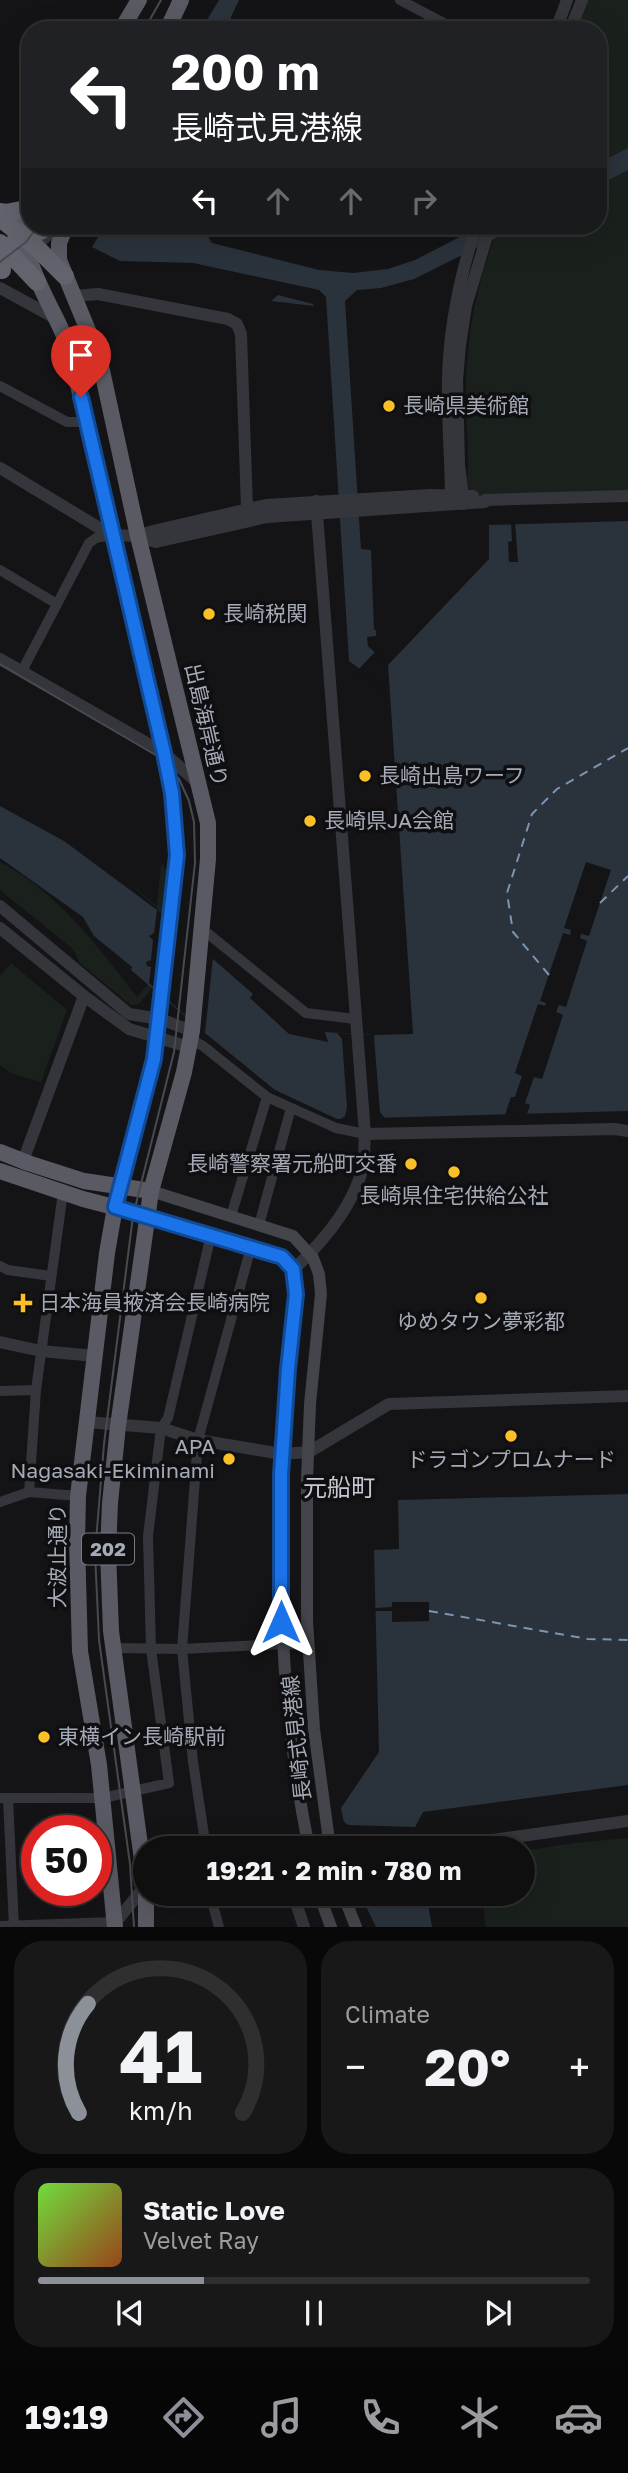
<!DOCTYPE html>
<html lang="en">
<head>
<meta charset="utf-8">
<style>
	body { margin:0; font-family:"Golos Text","Noto Sans JP",sans-serif; background:#181819; color:#f1f3f6; height:100vh; display:flex; flex-direction:column; font-size:26px; white-space:nowrap }
	* { box-sizing:border-box; margin:0 }
	p { font-size:23px; color:#9b9c9f }
	.icon { flex:none; width:38px; height:38px; fill:none; stroke:currentColor; stroke-width:2; stroke-linecap:round; stroke-linejoin:round }
	.map { position:relative; height:1927px; overflow:hidden }
	.drawer { display:flex; flex-direction:column; gap:14px; padding:14px; background:#080809; flex:1 }
	.drawer>* { flex:none }
	.banner { position:absolute; left:21px; top:21px; width:586px; height:214px; border-radius:28px; box-shadow:0 7px 28px #0002,0 0 0 2px #2f2f30; background:#202124; color:#fff; overflow:hidden }
	.speed { position:absolute; left:21px; top:1815px; display:flex; gap:14px; font-size:35px; font-weight:700; text-align:center }
	.speed>* { display:grid; place-content:center; width:91px; height:91px; border-radius:50%; background:#0f0f10; box-shadow:0 7px 28px #0002,0 0 0 2px #2f2f30; line-height:1 }
	.speed .limit { border:10px solid #d22; background:#fff; color:#111 }
	.pin { position:absolute; display:grid; place-items:center; width:60px; height:60px; color:#fff; margin:-72px -30px; border-radius:50% 50% 50% 0; rotate:-45deg; box-shadow:0 0 7px #0007 }
	.pin .icon { rotate:45deg }
	.me { position:absolute; width:77px; margin:-38px; rotate:0deg; stroke-linejoin:round; filter:drop-shadow(0 0 5px #0008) }
	.turn { display:flex; align-items:center; gap:24px; height:147px; padding:0 35px; font-size:32px }
	.turn .icon { width:91px; height:91px; stroke-width:2.5 }
	.turn b { display:block; font-size:49px; line-height:60px }
	.lanes { display:flex; align-items:center; height:66px; padding:0 35px; background:#0003; justify-content:center; gap:35px; direction:ltr }
	.lanes .off { opacity:.35 }
	.big { font-size:52px; font-weight:700; line-height:1.1 }
	.drawer .widget { flex:1; display:flex; flex-direction:column; justify-content:center; gap:10px; min-width:0; padding:0 24px; border-radius:28px; background:#181819 }
	.drawer .dial { align-items:center; gap:0 }
	.dial svg { height:182px; overflow:visible; fill:none; stroke:#2f2f30; stroke-width:7; stroke-linecap:round; text-anchor:middle }
	.dial text { fill:#f1f3f6; stroke:none }
	.song { display:flex; align-items:center; gap:21px }
	.cover { width:84px; height:84px; border-radius:10px; background:linear-gradient(135deg,hsl(100 70% 55%),hsl(20 70% 35%)) }
	.played { height:7px; border-radius:4px; background:linear-gradient(90deg,#8c9099 30%,#2f2f30 30%) }
	.keys { display:flex; justify-content:space-around; direction:ltr }
	.heat { display:flex; justify-content:space-between; align-items:center; font-size:38px; direction:ltr }
	.drawer .tiles { flex:1; display:grid; gap:14px; grid-template-columns:1fr 1fr }
	.widget:last-child { grid-column:span 2 }
	.trip { position:absolute; left:133px; top:1836px; width:402px; height:70px; border-radius:35px; background:#0f0f10; box-shadow:0 7px 28px #0002,0 0 0 2px #2f2f30; font-weight:700; line-height:70px; text-align:center }
	.tab-bar { display:flex; height:112px; justify-content:space-around; align-items:center; background:#060606; color:#9b9c9f }
	.tab-bar .icon { width:49px; height:49px }
	.tab-bar .on { color:#8c9099 }
	.tab-bar b { font-size:32px; color:#f1f3f6 }
	.map>svg:first-child { display:block }
	.green { fill:#1a211c }
	.water { fill:#2a323b }
	.pier { fill:#141416 }
	.lines { fill:none; stroke-linecap:round; stroke-linejoin:round }
	.ferry { stroke:#7a96b4; stroke-width:2; stroke-dasharray:9 7; stroke-linecap:butt }
	.minor { stroke:#35363b; stroke-width:10 }
	.tertiary { stroke:#35363b; stroke-width:12 }
	.secondary { stroke:#43454b; stroke-width:12 }
	.trunk { stroke:#595a64; stroke-width:16 }
	.motorway { stroke:#61636d; stroke-width:18 }
	.tram { stroke:#484a50; stroke-width:2 }
	.route-casing { stroke:#114b97; stroke-width:18 }
	.route { stroke:#1a73e8; stroke-width:12 }
	.poi-dot { fill:#fbbf27; stroke:#0f0f11; stroke-width:2.5 }
	.labels { text-anchor:middle; stroke-width:7; stroke-linejoin:round; paint-order:stroke }
	.shield { fill:#0f0f11; stroke:#787c85; stroke-width:2 }
	.shield-label { font-size:19px; font-weight:bold; fill:#a5aab7 }
	.poi-label { font-size:21px; fill:#a5aab7; stroke:#0f0f11; text-anchor:start }
	.street-label { font-size:21px; fill:#a5aab7; stroke:#0f0f11 }
	.quarter-label { font-size:24px; fill:#c6c9d3; stroke:#0f0f11 }
</style>
</head>
<body>
<div class="map">
<svg width="628" height="1927" viewBox="0 0 628 1927">
	<rect width="100%" height="100%" fill="#141416"/>
	<path class="green" d="M 587,0 L 628,0 L 628,493 L 480,498 L 469,489 L 467,481 C 470,456 466,430 466,405 C 465,341 475,286 499,226 L 598,226 L 598,30 L 577,30 Z
		M 0,862 C 59,893 97,946 137,997 L 149,983 L 157,908 L 121,876 L 157,906 L 161,864 L 164,866 L 166,871 L 153,987 L 139,1004 L 131,1005 L 80,963 L 73,949 L 0,890 Z
		M 11,963 L 67,1010 L 41,1082 L 11,1073 L 0,1065 L 0,976 Z
		M 628,1838 L 628,1927 L 486,1927 L 482,1894 L 523,1894 L 523,1873 L 529,1875 L 523,1865 L 523,1851 L 575,1843 Z"/>
	<path class="water" d="M 219,0 L 239,0 L 231,17 L 229,30 L 201,30 Z
		M 628,148 L 628,170 L 599,185 L 599,163 Z
		M 105,226 L 165,226 L 177,228 L 181,226 L 205,226 L 205,232 L 212,243 L 319,270 L 353,273 L 388,269 L 415,260 L 481,226 L 520,226 L 414,279 L 381,288 L 357,290 L 345,301 L 361,549 L 371,550 L 374,630 L 376,630 L 376,636 L 367,637 L 368,646 L 386,663 L 387,689 L 349,661 L 326,297 L 319,290 L 193,263 L 120,261 L 92,247 Z
		M 278,295 L 313,304 L 314,306 L 271,301 Z
		M 628,521 L 628,1111 L 337,1119 L 275,1090 L 205,1033 L 131,970 L 132,967 L 94,936 L 83,917 L 0,858 L 0,806 L 64,841 L 157,910 L 253,994 L 250,998 L 289,1034 L 328,1042 L 325,1032 L 375,1035 L 413,1034 L 388,665 L 489,559 L 489,525 Z
		M 628,1494 L 628,1785 L 423,1812 L 415,1827 L 349,1848 L 341,1808 L 379,1752 L 374,1550 L 399,1549 L 398,1500 Z
		M 360,1894 L 426,1894 L 432,1927 L 376,1927 Z"/>
	<path class="pier" d="M 511,522 L 515,522 L 518,562 L 509,562 L 508,542 L 512,541 Z
		M 376,651 L 387,661 L 387,692 L 357,671 Z
		M 586,862 L 611,870 L 589,936 L 581,934 L 580,938 L 587,941 L 566,1007 L 559,1005 L 556,1012 L 563,1015 L 542,1079 L 534,1077 L 525,1103 L 530,1105 L 526,1117 L 514,1118 L 505,1115 L 511,1097 L 515,1097 L 522,1076 L 515,1073 L 538,1004 L 545,1006 L 546,1003 L 540,1001 L 563,933 L 570,935 L 571,930 L 564,928 Z
		M 157,910 L 213,957 L 205,1033 L 149,983 L 151,967 L 147,966 L 146,962 L 151,960 L 153,940 L 149,936 L 154,933 Z
		M 337,1033 L 375,1035 L 374,1037 L 380,1112 L 385,1118 L 340,1120 L 345,1116 L 347,1107 L 342,1039 Z
		M 392,1602 L 429,1602 L 429,1621 L 392,1622 L 392,1611 L 375,1611 L 375,1608 L 392,1607 Z
		M 343,1821 L 348,1825 L 415,1827 L 418,1848 L 349,1848 Z"/>
	<g class="lines">
		<path class="ferry" d="M 600,903 L 628,876
			M 549,975 L 513,932 L 507,893 L 532,814 L 557,789 L 628,748
			M 429,1611 L 588,1639 L 628,1640"/>
		<path class="minor" d="M 400,0 L 457,30
			M 0,386 L 67,422 L 86,422
			M 0,570 L 57,604
			M 22,671 L 89,543 L 96,538 L 111,535
			M 201,928 L 306,1013 L 355,1019
			M 190,1039 L 203,1046 L 267,1097 L 336,1128 L 365,1134
			M 231,1216 L 267,1097
			M 259,1225 L 291,1108
			M 0,1266 L 8,1270 L 51,1276
			M 0,1391 L 36,1390
			M 29,1492 L 36,1390 L 63,1192
			M 0,1502 L 29,1492 L 78,1496
			M 113,1648 L 182,1649 L 282,1644 L 308,1645
			M 0,1798 L 103,1798 L 169,1783 L 151,1649 L 148,1536 L 161,1428 L 168,1418 L 211,1235
			M 8,1798 L 14,1927
			M 206,1848 L 193,1762 L 182,1649 L 188,1571 L 198,1440 L 251,1247
			M 210,1894 L 219,1927"/>
		<path class="tertiary" d="M 556,30 L 567,0
			M 570,30 L 582,0
			M 30,252 L 57,226
			M 0,288 L 55,318
			M 74,296 L 98,294 L 228,319 L 237,324 L 241,334 L 247,508
			M 0,468 L 111,535 L 138,536 L 156,542 L 267,517 L 485,502 L 485,500 L 628,496
			M 451,502 C 451,461 447,420 448,379 C 449,326 460,276 476,226
			M 464,504 L 459,465 L 457,380 L 460,345 L 466,306 L 490,226
			M 138,536 L 153,531 L 266,505 L 430,495 L 473,496
			M 0,659 L 164,753 L 199,784
			M 0,906 L 129,1014 L 160,1019 L 192,1031
			M 0,928 L 84,996 L 129,1029 L 189,1047
			M 365,1134 L 615,1129 L 628,1131
			M 23,1161 L 84,996
			M 294,1269 C 324,1241 353,1207 363,1167 C 365,1156 364,1145 365,1134 L 316,501
			M 0,1342 L 41,1351 L 95,1356
			M 87,1422 L 161,1428 L 198,1440 L 282,1454 L 309,1452 L 389,1404 L 628,1396
			M 298,1848 L 330,1844 L 472,1843 L 628,1821
			M 293,1894 L 304,1927
			M 0,1927 L 115,1923 L 145,1886"/>
		<path class="secondary" d="M 151,1191 L 293,1236 L 313,1258 L 319,1274 L 321,1294 L 310,1404 L 307,1480 L 307,1621 L 314,1729 L 330,1848
			M 148,1216 L 282,1257 C 285,1260 291,1264 293,1268 C 302,1285 286,1380 285,1405 C 276,1554 279,1702 309,1848
			M 319,1894 L 331,1927
			M 343,1894 L 356,1927"/>
		<path class="trunk" d="M 121,30 L 139,0
			M 167,30 L 181,0
			M 30,204 C 6,237 52,305 64,336 C 68,348 71,360 75,372 L 164,753 L 172,793 L 177,855 L 154,1059 L 115,1207 L 107,1253 L 78,1496 L 77,1542 L 80,1651 L 99,1765 L 115,1927
			M 66,226 L 59,243 L 59,260 L 99,357 L 138,536 L 208,823 L 208,859 L 192,1031 L 184,1072 L 151,1191 L 118,1426 L 110,1503 L 108,1552 L 111,1631 L 145,1882
			M 0,1152 L 28,1163 L 84,1181 L 151,1191
			M 0,1171 L 83,1199 L 148,1216
			M 146,1894 L 146,1927"/>
		<path class="motorway" d="M 0,212 L 6,213 L 26,209
			M 0,218 L 36,247 L 65,276
			M 16,239 L 40,231 L 48,226
			M 0,243 L 37,282
			M 0,250 L 2,270"/>
		<path class="tram" d="M 144,30 L 161,0
			M 0,262 L 26,242 L 38,226
			M 0,664 L 159,757 L 179,779 L 189,801 L 194,822 L 195,863 L 174,1052 L 133,1216 L 104,1444 L 95,1553 L 99,1640 L 130,1864 L 134,1927"/>
	</g>
	<g class="lines">
		<defs>
			<path id="route" d="M 81,397 L 164,753 L 172,793 L 177,855 L 154,1059 L 115,1207 L 282,1257 L 293,1269 L 296,1294 L 288,1369 L 281,1475 L 281,1622"/>
		</defs>
		<use href="#route" class="route-casing"/>
		<use href="#route" class="route"/>
	</g>
	<g class="poi-dot">
		<circle cx="389" cy="406" r="7"/>
		<circle cx="209" cy="614" r="7"/>
		<circle cx="365" cy="776" r="7"/>
		<circle cx="310" cy="821" r="7"/>
		<circle cx="411" cy="1164" r="7"/>
		<circle cx="454" cy="1172" r="7"/>
		<circle cx="481" cy="1298" r="7"/>
		<path d="M19.5 1292.5h7v7h7v7h-7v7h-7v-7h-7v-7h7z"/>
		<circle cx="511" cy="1436" r="7"/>
		<circle cx="229" cy="1459" r="7"/>
		<circle cx="44" cy="1737" r="7"/>
	</g>
	<g class="labels">
		<rect class="shield" x="82" y="1533.5" width="52" height="31" rx="5"/>
		<g class="shield-label">
			<text x="108" y="1556">202</text>
		</g>
		<g class="poi-label">
			<text x="403" y="413">長崎県美術館</text>
			<text x="223" y="621">長崎税関</text>
			<text x="379" y="783">長崎出島ワーフ</text>
			<text x="324" y="828">長崎県JA会館</text>
			<text x="397" y="1171" text-anchor="end">長崎警察署元船町交番</text>
			<text x="454" y="1203" text-anchor="middle">長崎県住宅供給公社</text>
			<text x="39" y="1310">日本海員掖済会長崎病院</text>
			<text x="481" y="1329" text-anchor="middle">ゆめタウン夢彩都</text>
			<text x="215" y="1454" text-anchor="end">APA<tspan x="215" dy="24">Nagasaki-Ekiminami</tspan></text>
			<text x="511" y="1467" text-anchor="middle">ドラゴンプロムナード</text>
			<text x="58" y="1744">東横イン長崎駅前</text>
		</g>
		<g class="street-label">
			<text transform="translate(206 725) rotate(77)" y="7">出島海岸通り</text>
			<text transform="translate(58 1556) rotate(-90)" y="7">大波止通り</text>
			<text transform="translate(297 1738) rotate(-96)" y="7">長崎式見港線</text>
		</g>
		<g class="quarter-label">
			<text x="339" y="1496">元船町</text>
		</g>
	</g>
</svg>
<div class="speed"><div class="limit">50</div></div>
<div class="pin" style="left:81px;top:397px;background:#d93025"><svg class="icon" aria-label="arrive" viewBox="0 0 24 24"><path d="M6 21V4h12l-3 4 3 4H6"/></svg></div>
<svg class="me" style="left:281px;top:1622px" viewBox="-20 -20 40 40"><path d="M0-17L14 15 0 8-14 15z" fill="#1a73e8" stroke="#fff" stroke-width="4"/></svg>
<div class="trip">19:21 · 2 min · 780 m</div>
<div class="banner">
<div class="turn"><svg class="icon" aria-label="left" viewBox="0 0 24 24"><path d="M17 20v-9H6M10 6l-5 5 5 5"/></svg><div><b>200 m</b>長崎式見港線</div></div>
<div class="lanes"><svg class="icon" aria-label="left" viewBox="0 0 24 24"><path d="M17 20v-9H6M10 6l-5 5 5 5"/></svg><svg class="icon off" aria-label="ahead" viewBox="0 0 24 24"><path d="M12 20V5M6 11l6-6 6 6"/></svg><svg class="icon off" aria-label="ahead" viewBox="0 0 24 24"><path d="M12 20V5M6 11l6-6 6 6"/></svg><svg class="icon off" aria-label="right" viewBox="0 0 24 24"><path d="M7 20v-9h11M14 6l5 5-5 5"/></svg></div>
</div>
</div>
<section class="drawer">
<div class="tiles">
<div class="widget dial"><svg viewBox="0 0 100 80">
<path d="M14 69A42 42 0 1 1 86 69"/>
<path d="M14 69A42 42 0 0 1 18 21" stroke="#8c9099"/>
<text x="50" y="56" font-size="32" font-weight="700">41</text>
<text x="50" y="72" font-size="11">km/h</text>
</svg></div>
<div class="widget"><p>Climate</p>
<div class="heat"><a>−</a><b class="big">20°</b><a>+</a></div>
</div>
<div class="widget">
<div class="song"><i class="cover"></i><div><b>Static Love</b><p>Velvet Ray</p></div></div>
<div class="played"></div>
<div class="keys"><svg class="icon" aria-label="previous" viewBox="0 0 24 24"><path d="M18 5L8 12l10 7zM5 5v14"/></svg><svg class="icon" aria-label="pause" viewBox="0 0 24 24"><path d="M8 5v14M16 5v14"/></svg><svg class="icon" aria-label="next" viewBox="0 0 24 24"><path d="M6 5l10 7-10 7zM19 5v14"/></svg></div>
</div>
</div>
</section>
<nav class="tab-bar">
<b>19:19</b>
<svg class="icon on" aria-label="directions" viewBox="0 0 24 24"><path d="M12 3l9 9-9 9-9-9zM9 14v-3h6M13 9l2 2-2 2"/></svg>
<svg class="icon" aria-label="music" viewBox="0 0 24 24"><path d="M9 18V5l10-2v13"/><circle cx="6" cy="18" r="3"/><circle cx="16" cy="16" r="3"/></svg>
<svg class="icon" aria-label="phone" viewBox="0 0 24 24"><path d="M5 4h4l2 5-3 2q2 4 5 5l2-3 5 2v4C11 20 4 13 5 4z"/></svg>
<svg class="icon" aria-label="climate" viewBox="0 0 24 24"><path d="M12 3v18M4 7l16 10M4 17L20 7"/></svg>
<svg class="icon" aria-label="car" viewBox="0 0 24 24"><path d="M5 17H2v-5l4-1 3-4h7l3 4 3 1v5h-3M9 17h6M6 11h13"/><circle cx="7" cy="17" r="2"/><circle cx="17" cy="17" r="2"/></svg>
</nav>
</body>
</html>
